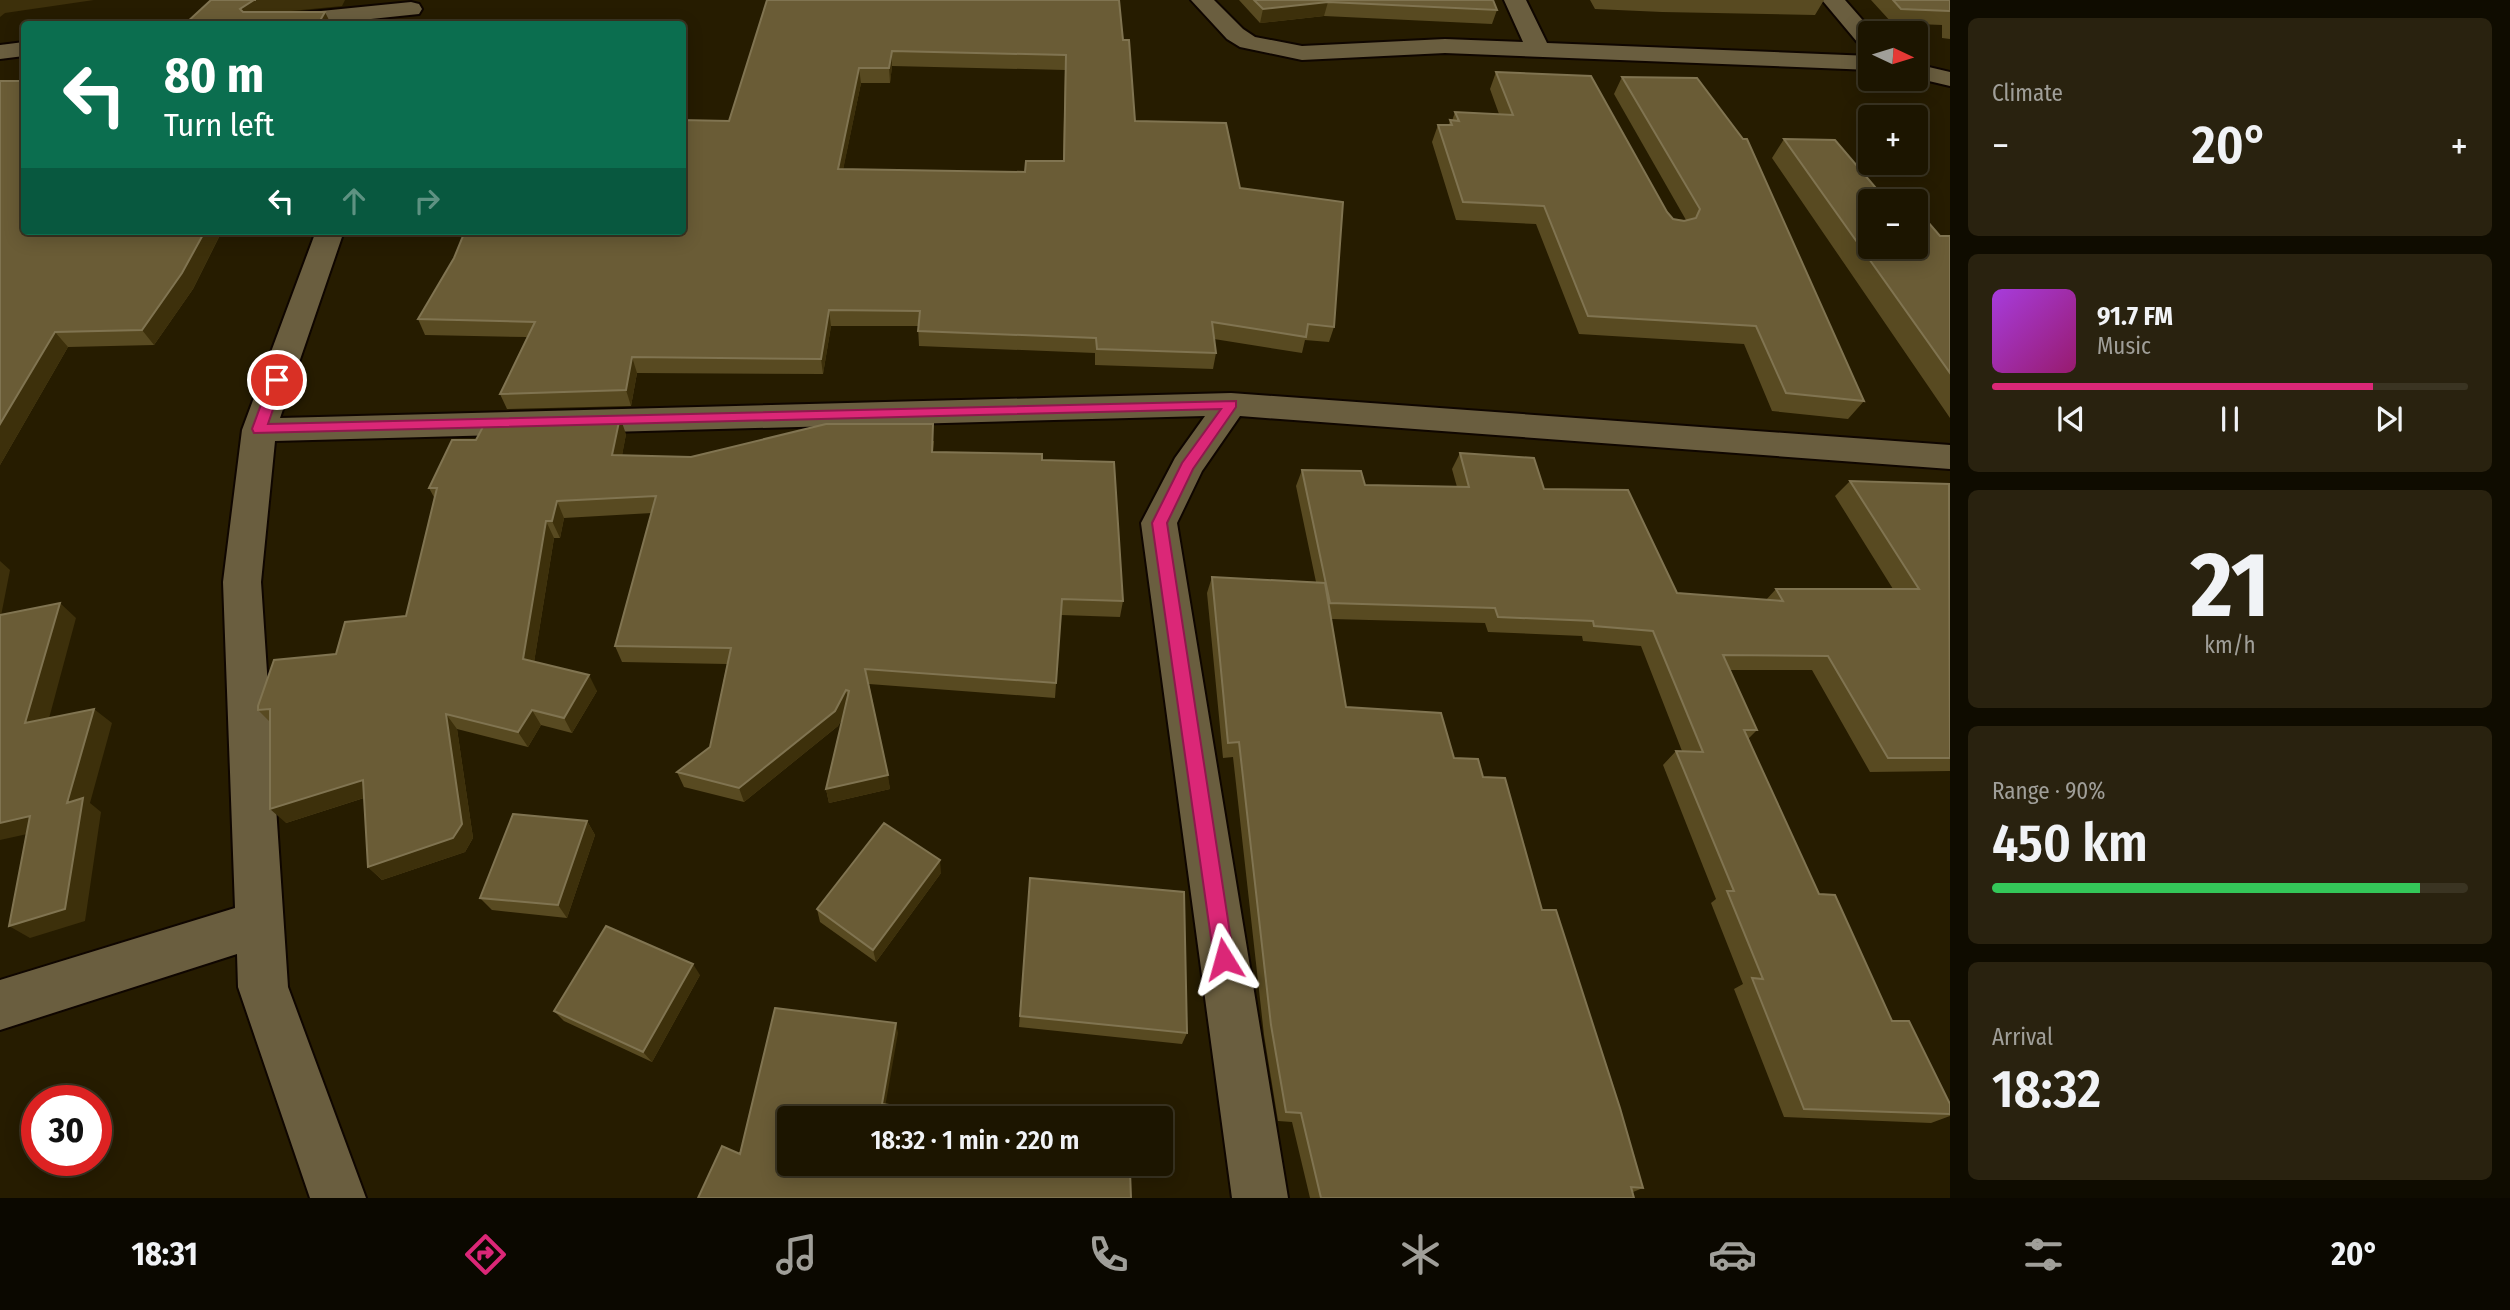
<!DOCTYPE html>
<html lang="en">
<head>
<meta charset="utf-8">
<style>
	body { margin:0; font-family:"Fira Sans Condensed",sans-serif; background:#29220f; color:#f1f3f6; height:100vh; display:flex; flex-direction:column; font-size:26px; white-space:nowrap }
	* { box-sizing:border-box; margin:0 }
	p { font-size:23px; color:#a09f99 }
	.icon { flex:none; width:38px; height:38px; fill:none; stroke:currentColor; stroke-width:2; stroke-linecap:round; stroke-linejoin:round }
	.map { position:relative; flex:1; overflow:hidden }
	.panel { display:flex; flex-direction:column; gap:18px; padding:18px; background:#0f0c00; width:560px }
	.panel>* { flex:none }
	.hud { position:absolute; left:21px; top:21px; width:665px; height:214px; border-radius:7px; box-shadow:0 4px 18px #0003,0 0 0 2px #3a3422; background:#0b6e4f; color:#fff; overflow:hidden }
	.needle { width:46px; rotate:94deg }
	.tools { position:absolute; left:1858px; top:21px; display:grid; gap:14px }
	.tools a { display:grid; place-items:center; width:70px; height:70px; border-radius:7px; background:#1c1500; box-shadow:0 4px 18px #0003,0 0 0 2px #3a3422; font-size:35px }
	.speed { position:absolute; left:21px; top:1085px; display:flex; gap:14px; font-size:35px; font-weight:700; text-align:center }
	.speed>* { display:grid; place-content:center; width:91px; height:91px; border-radius:50%; background:#1c1500; box-shadow:0 4px 18px #0003,0 0 0 2px #3a3422; line-height:1 }
	.speed .limit { border:10px solid #d22; background:#fff; color:#111 }
	.pin { position:absolute; display:grid; place-items:center; width:60px; height:60px; color:#fff; margin:-30px; border:4px solid #fff; border-radius:50%; box-shadow:0 2px 7px #0007 }
	.me { position:absolute; width:77px; margin:-38px; rotate:352deg; stroke-linejoin:round; filter:drop-shadow(0 0 5px #0008) }
	.turn { display:flex; align-items:center; gap:24px; height:147px; padding:0 28px; font-size:32px }
	.turn .icon { width:91px; height:91px; stroke-width:2.5 }
	.turn b { display:block; font-size:49px; line-height:60px }
	.lanes { display:flex; align-items:center; height:66px; padding:0 28px; background:#0003; justify-content:center; gap:35px; direction:ltr }
	.lanes .off { opacity:.35 }
	.big { font-size:52px; font-weight:600; line-height:1.1 }
	.panel .widget { flex:1; display:flex; flex-direction:column; justify-content:center; gap:10px; min-width:0; padding:0 24px; border-radius:10px; background:#29220f }
	.panel .dial { align-items:center; gap:0 }
	.dial b { font-size:91px; line-height:1 }
	.song { display:flex; align-items:center; gap:21px }
	.cover { width:84px; height:84px; border-radius:10px; background:linear-gradient(135deg,hsl(280 70% 55%),hsl(320 70% 35%)) }
	.played { height:7px; border-radius:4px; background:linear-gradient(90deg,#db2777 80%,#3a3422 80%) }
	.keys { display:flex; justify-content:space-around; direction:ltr }
	.heat { display:flex; justify-content:space-between; align-items:center; font-size:38px; direction:ltr }
	.charge { height:10px; border-radius:5px; background:linear-gradient(90deg,#34c759 90%,#3a3422 0) }
	.trip { position:absolute; left:777px; top:1106px; width:396px; height:70px; border-radius:7px; background:#1c1500; box-shadow:0 4px 18px #0003,0 0 0 2px #3a3422; font-weight:600; line-height:70px; text-align:center }
	.dock { display:flex; height:112px; justify-content:space-around; align-items:center; background:#0b0800; color:#a09f99 }
	.dock .icon { width:49px; height:49px }
	.dock .active { color:#db2777 }
	.dock b { font-size:32px; color:#f1f3f6 }
	main { display:flex; flex:1; min-height:0 }
	.map>svg:first-child { display:block }
	.lines { fill:none; stroke-linecap:round; stroke-linejoin:round }
	.minor-casing { stroke:#0f0600; stroke-width:4 }
	.minor { fill:#6a5e3f; fill-rule:evenodd }
	.wall { fill:#584a21; fill-rule:evenodd }
	.shaded-wall { fill:#3d300b }
	.building { fill:#6a5c36; stroke:#807451; stroke-width:2; fill-rule:evenodd }
	.route { fill:#db2777; stroke:#8e194d; stroke-width:2 }
</style>
</head>
<body>
<main>
<div class="map">
<svg width="1950" height="1198" viewBox="0 0 1950 1198">
	<rect width="100%" height="100%" fill="#261c00"/>
	<g class="lines">
		<defs>
			<path id="minor" d="M 1191,0 L 1214,0 L 1243,29 L 1255,37 L 1302,46 L 1445,39 L 1523,42 L 1504,0 L 1526,0 L 1547,43 L 1871,56 L 1871,70 L 1445,53 L 1302,60 L 1240,47 L 1227,39 Z
				M 1822,0 L 1845,0 L 1874,33 L 1871,33 L 1871,51 L 1863,49 Z
				M 411,2 L 419,4 L 422,9 L 419,14 L 323,24 L 250,24 L 261,17 Z
				M 24,42 L 24,56 L 0,59 L 0,45 Z
				M 1916,64 L 1950,72 L 1950,86 L 1916,78 Z
				M 316,231 L 344,231 L 280,418 L 1231,393 L 1950,445 L 1950,469 L 1240,416 L 1202,471 L 1177,523 L 1288,1198 L 1232,1198 L 1141,523 L 1175,458 L 1205,416 L 275,441 L 261,582 L 288,987 L 366,1198 L 310,1198 L 238,987 L 237,954 L 0,1030 L 0,980 L 235,908 L 223,582 L 242,430 Z"/>
		</defs>
		<use href="#minor" class="minor-casing"/>
		<use href="#minor" class="minor"/>
	</g>
	<path class="wall" d="M 767,0 L 1123,40 L 1135,121 L 1240,188 L 1334,327 L 1329,342 L 1305,340 L 1302,353 L 1214,339 L 1216,353 L 1213,369 L 1095,365 L 1095,353 L 919,346 L 918,326 L 831,326 L 823,374 L 637,373 L 631,406 L 507,409 L 500,394 L 527,337 L 425,335 L 418,319 L 729,121 ZM 892,66 L 1065,70 L 1063,161 L 1025,172 L 843,169 L 861,83 L 890,83 Z
		M 1239,0 L 1493,0 L 1497,10 L 1492,24 L 1324,16 L 1260,23 Z
		M 1590,0 L 1824,0 L 1815,15 L 1662,12 L 1595,9 Z
		M 1871,0 L 1950,0 L 1950,39 L 1942,38 L 1942,25 L 1892,23 Z
		M 1496,72 L 1667,212 L 1673,219 L 1686,220 L 1614,94 L 1622,77 L 1864,401 L 1848,419 L 1772,411 L 1744,344 L 1579,334 L 1536,224 L 1456,220 L 1432,142 L 1438,125 L 1449,125 L 1450,120 L 1452,121 L 1455,112 L 1499,114 L 1490,89 Z
		M 0,81 L 24,231 L 222,231 L 193,289 L 154,345 L 68,347 L 0,465 Z
		M 1784,139 L 1871,247 L 1940,236 L 1950,236 L 1950,418 L 1772,158 Z
		M 626,434 L 622,455 L 691,457 L 934,441 L 933,452 L 1042,460 L 1123,601 L 1120,617 L 1061,615 L 1055,698 L 869,684 L 890,789 L 829,803 L 826,789 L 844,715 L 838,726 L 744,802 L 684,787 L 677,772 L 710,747 L 727,664 L 622,662 L 615,646 L 652,513 L 564,518 L 560,538 L 554,538 L 534,662 L 597,691 L 572,733 L 541,725 L 528,747 L 457,729 L 473,838 L 465,852 L 382,880 L 368,867 L 364,798 L 286,823 L 270,722 L 258,710 L 336,654 L 406,616 L 435,499 L 429,488 L 476,440 Z
		M 1460,453 L 1544,489 L 1677,593 L 1766,600 L 1776,589 L 1893,589 L 1835,496 L 1850,481 L 1950,485 L 1950,771 L 1870,772 L 1812,670 L 1730,670 L 1757,730 L 1748,739 L 1819,894 L 1892,1021 L 1950,1114 L 1950,1116 L 1931,1123 L 1784,1117 L 1734,989 L 1743,984 L 1711,903 L 1716,899 L 1663,765 L 1676,751 L 1682,751 L 1641,646 L 1583,641 L 1582,636 L 1488,632 L 1485,623 L 1331,619 L 1346,707 L 1454,758 L 1483,777 L 1542,910 L 1643,1188 L 1633,1192 L 1634,1198 L 1310,1198 L 1292,1122 L 1278,1121 L 1264,1035 L 1233,757 L 1223,758 L 1207,593 L 1212,577 L 1316,582 L 1296,486 L 1302,470 L 1365,485 L 1457,487 L 1452,469 Z
		M 587,821 L 595,835 L 567,918 L 492,910 L 480,898 Z
		M 941,873 L 876,962 L 820,922 L 817,909 Z
		M 1030,878 L 1187,1033 L 1182,1044 L 1019,1027 Z
		M 700,975 L 652,1062 L 564,1021 L 554,1011 Z"/>
	<path class="shaded-wall" d="M 0,0 L 94,0 L 5,13 L 0,17 Z
		M 254,0 L 345,0 L 342,6 L 261,14 L 247,24 L 240,9 Z
		M 1328,2 L 1324,16 L 1260,23 L 1263,9 Z
		M 325,12 L 331,24 L 318,24 Z
		M 892,51 L 892,66 L 890,83 L 889,68 Z
		M 859,68 L 861,83 L 840,185 L 838,169 Z
		M 205,231 L 222,231 L 193,289 L 154,345 L 142,330 Z
		M 829,310 L 831,326 L 823,374 L 821,359 Z
		M 55,332 L 68,347 L 0,465 L 0,424 Z
		M 632,357 L 637,373 L 631,406 L 626,390 Z
		M 620,417 L 626,434 L 619,472 L 612,455 Z
		M 557,501 L 564,518 L 560,538 L 552,521 Z
		M 546,521 L 554,538 L 532,675 L 523,659 Z
		M 0,561 L 10,570 L 0,621 Z
		M 60,603 L 76,618 L 44,737 L 25,723 Z
		M 589,675 L 597,691 L 572,733 L 564,718 Z
		M 846,690 L 849,705 L 838,726 L 744,802 L 739,788 Z
		M 94,709 L 112,723 L 90,803 L 101,812 L 85,921 L 30,938 L 9,926 L 67,803 Z
		M 532,710 L 541,725 L 528,747 L 518,732 Z
		M 446,714 L 457,729 L 473,838 L 465,852 L 382,880 L 368,867 Z
		M 888,775 L 890,789 L 829,803 L 826,789 Z
		M 363,780 L 376,794 L 286,823 L 270,809 Z
		M 30,816 L 50,829 L 0,840 L 0,823 Z
		M 587,821 L 595,835 L 567,918 L 558,905 Z
		M 940,860 L 941,873 L 876,962 L 873,950 Z
		M 693,964 L 700,975 L 652,1062 L 643,1052 Z
		M 896,1023 L 898,1033 L 884,1113 L 882,1104 Z"/>
	<path class="building" d="M 211,0 L 256,0 L 254,0 L 240,9 L 243,12 L 325,12 L 318,24 L 185,24 Z
		M 767,0 L 1119,0 L 1123,40 L 1129,40 L 1135,121 L 1226,123 L 1240,188 L 1343,202 L 1334,327 L 1308,324 L 1306,337 L 1212,322 L 1216,353 L 1097,349 L 1096,338 L 918,331 L 920,311 L 829,310 L 821,359 L 632,357 L 626,390 L 500,394 L 535,322 L 418,319 L 454,258 L 465,231 L 682,231 L 682,120 L 729,121 ZM 892,51 L 1066,55 L 1064,161 L 1026,161 L 1025,172 L 838,169 L 859,68 L 889,68 Z
		M 1254,0 L 1493,0 L 1497,10 L 1328,2 L 1263,9 Z
		M 1893,0 L 1950,0 L 1950,11 L 1901,9 Z
		M 1496,72 L 1591,76 L 1667,212 L 1673,219 L 1684,221 L 1696,218 L 1700,209 L 1622,77 L 1697,78 L 1743,139 L 1747,139 L 1864,401 L 1786,393 L 1756,326 L 1588,316 L 1544,206 L 1463,202 L 1438,125 L 1452,125 L 1450,120 L 1459,121 L 1455,112 L 1513,115 Z
		M 0,81 L 24,81 L 24,231 L 205,231 L 182,273 L 142,330 L 55,332 L 0,424 Z
		M 1784,139 L 1835,140 L 1887,201 L 1871,201 L 1871,247 L 1916,247 L 1916,222 L 1928,222 L 1940,236 L 1950,236 L 1950,373 Z
		M 620,417 L 612,455 L 691,457 L 826,424 L 933,424 L 932,452 L 1042,454 L 1042,460 L 1114,462 L 1123,601 L 1062,599 L 1056,683 L 865,669 L 888,775 L 826,789 L 849,691 L 846,690 L 835,711 L 739,788 L 677,772 L 710,747 L 731,648 L 615,646 L 656,496 L 557,501 L 552,521 L 546,521 L 523,659 L 589,675 L 564,718 L 532,710 L 518,732 L 446,714 L 462,824 L 453,838 L 368,867 L 363,780 L 270,809 L 270,709 L 258,710 L 258,706 L 274,660 L 336,654 L 345,622 L 406,616 L 437,488 L 429,488 L 452,440 L 476,440 L 486,421 Z
		M 1460,453 L 1534,458 L 1544,489 L 1628,490 L 1677,593 L 1783,601 L 1776,589 L 1919,589 L 1850,481 L 1949,484 L 1950,758 L 1888,758 L 1828,656 L 1723,655 L 1757,730 L 1744,730 L 1819,894 L 1835,895 L 1892,1021 L 1909,1021 L 1950,1104 L 1950,1114 L 1804,1109 L 1752,978 L 1763,979 L 1727,891 L 1734,891 L 1676,751 L 1703,752 L 1653,631 L 1594,626 L 1593,621 L 1498,617 L 1495,608 L 1330,603 L 1302,470 L 1361,471 L 1365,485 L 1469,487 Z
		M 1212,577 L 1325,583 L 1346,707 L 1441,713 L 1454,758 L 1478,759 L 1483,777 L 1505,778 L 1542,910 L 1556,910 L 1620,1108 L 1643,1188 L 1631,1187 L 1634,1198 L 1321,1198 L 1301,1113 L 1286,1112 L 1271,1025 L 1239,742 L 1228,743 Z
		M 60,603 L 25,723 L 94,709 L 67,803 L 83,798 L 65,909 L 9,926 L 30,816 L 0,823 L 0,615 Z
		M 513,814 L 587,821 L 558,905 L 480,898 Z
		M 884,823 L 940,860 L 873,950 L 817,909 Z
		M 1030,878 L 1184,892 L 1187,1033 L 1020,1016 Z
		M 606,926 L 693,964 L 643,1052 L 554,1011 Z
		M 775,1008 L 896,1023 L 882,1104 L 982,1118 L 789,1118 L 789,1164 L 1039,1164 L 1130,1171 L 1131,1198 L 698,1198 L 722,1146 L 740,1154 Z"/>
	<path class="route" d="M 277,375 L 283,380 L 268,424 L 1236,401 L 1236,407 L 1193,469 L 1167,523 L 1234,959 L 1231,966 L 1224,969 L 1217,966 L 1214,959 L 1152,523 L 1182,463 L 1221,409 L 254,433 L 252,429 L 270,380 Z"/>
</svg>
<div class="tools">
<a><svg class="needle" viewBox="-14 -14 28 28"><path d="M0-13l5 13h-10z" fill="#e53935"/><path d="M0 13l5-13h-10z" fill="#a09f99"/></svg></a>
<a>+</a>
<a>−</a>
</div>
<div class="speed"><div class="limit">30</div></div>
<div class="pin" style="left:277px;top:380px;background:#d93025"><svg class="icon" aria-label="arrive" viewBox="0 0 24 24"><path d="M6 21V4h12l-3 4 3 4H6"/></svg></div>
<svg class="me" style="left:1224px;top:959px" viewBox="-20 -20 40 40"><path d="M0-17L14 15 0 8-14 15z" fill="#db2777" stroke="#fff" stroke-width="4"/></svg>
<div class="trip">18:32 · 1 min · 220 m</div>
<div class="hud">
<div class="turn"><svg class="icon" aria-label="left" viewBox="0 0 24 24"><path d="M17 20v-9H6M10 6l-5 5 5 5"/></svg><div><b>80 m</b>Turn left</div></div>
<div class="lanes"><svg class="icon" aria-label="left" viewBox="0 0 24 24"><path d="M17 20v-9H6M10 6l-5 5 5 5"/></svg><svg class="icon off" aria-label="ahead" viewBox="0 0 24 24"><path d="M12 20V5M6 11l6-6 6 6"/></svg><svg class="icon off" aria-label="right" viewBox="0 0 24 24"><path d="M7 20v-9h11M14 6l5 5-5 5"/></svg></div>
</div>
</div>
<section class="panel">
<div class="widget"><p>Climate</p>
<div class="heat"><a>−</a><b class="big">20°</b><a>+</a></div>
</div>
<div class="widget">
<div class="song"><i class="cover"></i><div><b>91.7 FM</b><p>Music</p></div></div>
<div class="played"></div>
<div class="keys"><svg class="icon" aria-label="previous" viewBox="0 0 24 24"><path d="M18 5L8 12l10 7zM5 5v14"/></svg><svg class="icon" aria-label="pause" viewBox="0 0 24 24"><path d="M8 5v14M16 5v14"/></svg><svg class="icon" aria-label="next" viewBox="0 0 24 24"><path d="M6 5l10 7-10 7zM19 5v14"/></svg></div>
</div>
<div class="widget dial"><b>21</b><p>km/h</p></div>
<div class="widget"><p>Range · 90%</p><b class="big">450 km</b><div class="charge"></div></div>
<div class="widget"><p>Arrival</p><b class="big">18:32</b></div>
</section>
</main>
<nav class="dock">
<b>18:31</b>
<svg class="icon active" aria-label="directions" viewBox="0 0 24 24"><path d="M12 3l9 9-9 9-9-9zM9 14v-3h6M13 9l2 2-2 2"/></svg>
<svg class="icon" aria-label="music" viewBox="0 0 24 24"><path d="M9 18V5l10-2v13"/><circle cx="6" cy="18" r="3"/><circle cx="16" cy="16" r="3"/></svg>
<svg class="icon" aria-label="phone" viewBox="0 0 24 24"><path d="M5 4h4l2 5-3 2q2 4 5 5l2-3 5 2v4C11 20 4 13 5 4z"/></svg>
<svg class="icon" aria-label="climate" viewBox="0 0 24 24"><path d="M12 3v18M4 7l16 10M4 17L20 7"/></svg>
<svg class="icon" aria-label="car" viewBox="0 0 24 24"><path d="M5 17H2v-5l4-1 3-4h7l3 4 3 1v5h-3M9 17h6M6 11h13"/><circle cx="7" cy="17" r="2"/><circle cx="17" cy="17" r="2"/></svg>
<svg class="icon" aria-label="filters" viewBox="0 0 24 24"><path d="M4 7h16M4 17h16"/><circle cx="9" cy="7" r="2"/><circle cx="15" cy="17" r="2"/></svg>
<b>20°</b>
</nav>
</body>
</html>
